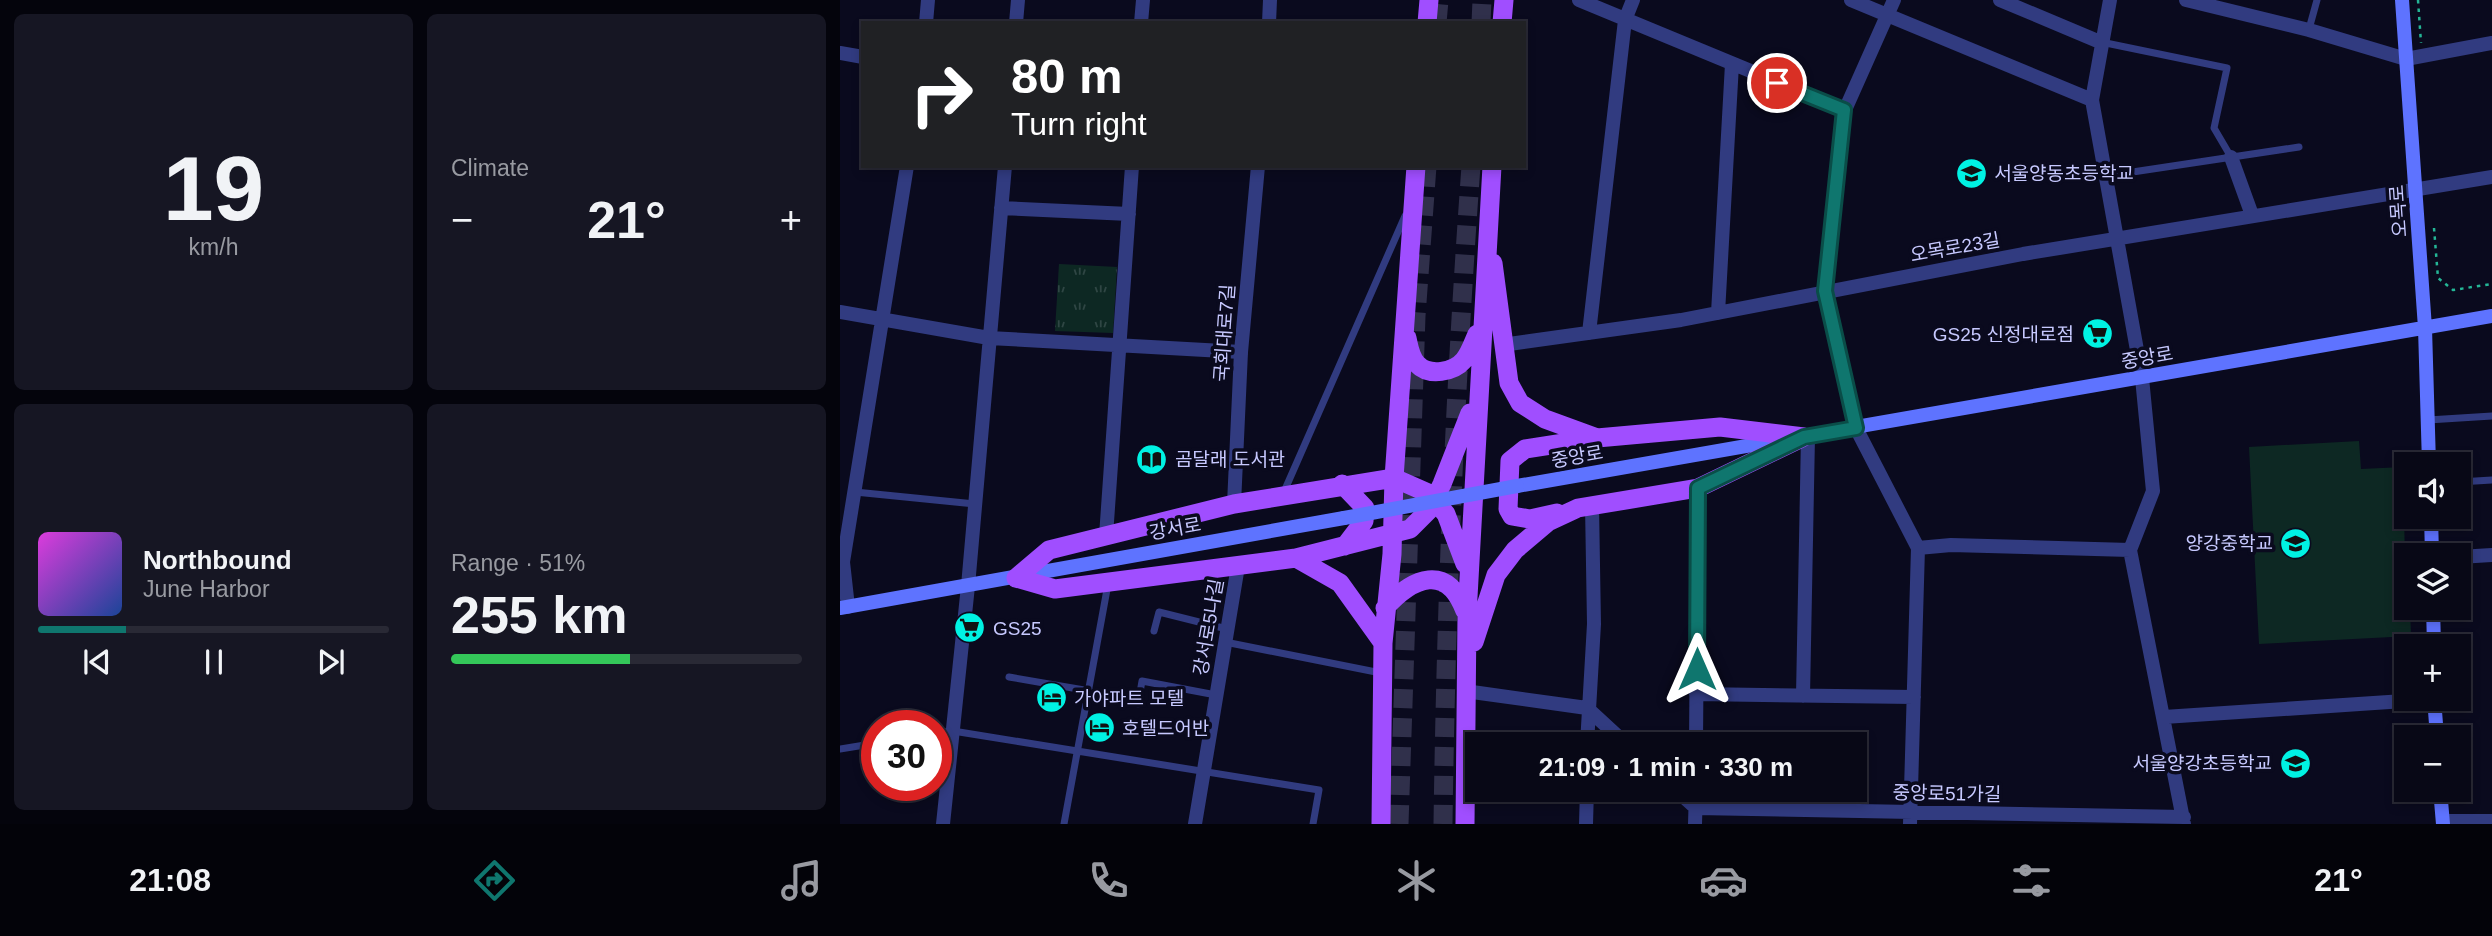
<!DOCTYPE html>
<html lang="en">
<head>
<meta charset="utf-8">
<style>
	body { margin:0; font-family:Arial,"Noto Sans KR",sans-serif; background:#161623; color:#f1f3f6; height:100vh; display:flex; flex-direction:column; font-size:26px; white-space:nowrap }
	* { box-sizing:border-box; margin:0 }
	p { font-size:23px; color:#989aa1 }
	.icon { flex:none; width:38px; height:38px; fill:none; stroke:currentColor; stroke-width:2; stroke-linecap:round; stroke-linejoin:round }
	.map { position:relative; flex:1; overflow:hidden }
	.panel { display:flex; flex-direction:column; gap:14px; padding:14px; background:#04040c; width:840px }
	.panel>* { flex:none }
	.guide { position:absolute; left:21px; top:21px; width:665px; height:147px; border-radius:0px; box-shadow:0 4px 10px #0003,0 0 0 2px #292935; background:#202124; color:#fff; overflow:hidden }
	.tools { position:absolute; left:1554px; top:452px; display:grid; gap:14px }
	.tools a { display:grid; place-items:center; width:77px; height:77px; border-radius:0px; background:#080816; box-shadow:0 4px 10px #0003,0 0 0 2px #292935; font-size:35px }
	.speed { position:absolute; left:21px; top:710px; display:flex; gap:14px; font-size:35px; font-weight:700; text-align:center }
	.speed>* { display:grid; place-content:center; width:91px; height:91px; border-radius:50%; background:#080816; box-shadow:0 4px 10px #0003,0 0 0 2px #292935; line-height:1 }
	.speed .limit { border:10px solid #d22; background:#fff; color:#111 }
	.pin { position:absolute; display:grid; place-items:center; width:60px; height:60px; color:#fff; margin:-30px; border:4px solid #fff; border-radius:50%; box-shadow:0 2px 7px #0007 }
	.me { position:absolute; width:77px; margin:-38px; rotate:0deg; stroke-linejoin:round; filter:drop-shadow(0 0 5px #0008) }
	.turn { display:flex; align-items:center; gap:24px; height:147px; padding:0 35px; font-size:32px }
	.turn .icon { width:91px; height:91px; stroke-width:2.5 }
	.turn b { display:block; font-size:49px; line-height:60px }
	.big { font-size:52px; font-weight:600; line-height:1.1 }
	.panel .card { flex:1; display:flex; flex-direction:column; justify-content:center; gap:10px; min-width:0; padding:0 24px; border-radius:10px; background:#161623 }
	.panel .dial { align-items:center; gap:0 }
	.dial b { font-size:91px; line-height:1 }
	.song { display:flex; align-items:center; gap:21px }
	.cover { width:84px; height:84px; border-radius:10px; background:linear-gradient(135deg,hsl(300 70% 55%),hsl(220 70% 35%)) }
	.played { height:7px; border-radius:4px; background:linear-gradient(90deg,#0f766e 25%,#292935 25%) }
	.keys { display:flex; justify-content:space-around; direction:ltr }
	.heat { display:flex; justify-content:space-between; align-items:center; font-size:38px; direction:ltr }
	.charge { height:10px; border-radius:5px; background:linear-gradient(90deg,#34c759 51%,#292935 0) }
	.panel .tiles { flex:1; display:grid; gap:14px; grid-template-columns:repeat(2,1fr) }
	.trip { position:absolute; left:625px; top:732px; width:402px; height:70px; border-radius:0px; background:#080816; box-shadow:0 4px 10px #0003,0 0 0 2px #292935; font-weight:600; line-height:70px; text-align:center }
	.tabs { display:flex; height:112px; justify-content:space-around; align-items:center; background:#030309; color:#989aa1 }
	.tabs .icon { width:49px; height:49px }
	.tabs .current { color:#0f766e }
	.tabs b { font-size:32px; color:#f1f3f6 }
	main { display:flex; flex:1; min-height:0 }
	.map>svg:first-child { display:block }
	.grass { fill:#0d2823 }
	.park { fill:url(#park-tufts) }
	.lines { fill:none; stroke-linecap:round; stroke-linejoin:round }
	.trunk-tunnel { stroke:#30304b; stroke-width:19; stroke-dasharray:19 10; stroke-linecap:butt }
	.path { stroke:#24b696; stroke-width:2.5; stroke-dasharray:3.5 5; stroke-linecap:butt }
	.service { stroke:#313b80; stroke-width:7 }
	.minor { stroke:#313b80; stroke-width:14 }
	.tertiary { stroke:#313b80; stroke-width:14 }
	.secondary { stroke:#5e73ff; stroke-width:14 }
	.primary { stroke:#a04eff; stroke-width:19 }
	.secondary-bridge { stroke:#5e73ff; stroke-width:14 }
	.route-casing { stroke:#0a4d48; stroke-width:18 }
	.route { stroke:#0f766e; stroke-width:12 }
	.labels { text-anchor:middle; stroke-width:7; stroke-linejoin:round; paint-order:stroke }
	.poi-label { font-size:19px; fill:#c7c9ff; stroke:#0a0a1e; text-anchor:start }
	.street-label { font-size:19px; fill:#c7c9ff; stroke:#0a0a1e }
</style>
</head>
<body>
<main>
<section class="panel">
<div class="tiles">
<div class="card dial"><b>19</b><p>km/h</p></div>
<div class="card"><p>Climate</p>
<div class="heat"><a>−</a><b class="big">21°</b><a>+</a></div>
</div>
<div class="card">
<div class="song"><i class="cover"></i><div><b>Northbound</b><p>June Harbor</p></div></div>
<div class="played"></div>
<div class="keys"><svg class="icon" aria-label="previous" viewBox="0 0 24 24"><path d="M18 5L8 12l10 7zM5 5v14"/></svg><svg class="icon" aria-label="pause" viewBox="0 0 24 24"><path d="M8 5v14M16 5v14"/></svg><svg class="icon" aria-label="next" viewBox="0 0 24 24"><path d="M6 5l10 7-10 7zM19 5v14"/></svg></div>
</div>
<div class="card"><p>Range · 51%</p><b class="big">255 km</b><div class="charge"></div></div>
</div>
</section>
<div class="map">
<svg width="1652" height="824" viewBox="0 0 1652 824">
	<defs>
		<pattern id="park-tufts" width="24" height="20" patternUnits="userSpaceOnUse" patternTransform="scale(1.75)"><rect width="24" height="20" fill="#0d2823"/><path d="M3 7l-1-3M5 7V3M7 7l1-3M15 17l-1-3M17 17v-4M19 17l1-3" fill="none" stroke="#2f4644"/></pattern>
	</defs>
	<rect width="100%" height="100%" fill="#0a0a1e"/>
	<path class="grass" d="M 1519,441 L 1521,469 L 1563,467 L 1566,607 L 1570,607 L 1571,636 L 1419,644 L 1409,447 Z"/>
	<path class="park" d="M 219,264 L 277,267 L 273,333 L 215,331 Z"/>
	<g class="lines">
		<path class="trunk-tunnel" d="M 597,23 L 599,0
			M 641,23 L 642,0
			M 559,824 L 576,316 L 587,166
			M 603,824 C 606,604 615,386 631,166"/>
		<path class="path" d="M 1578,0 L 1581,43
			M 1594,228 L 1598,278 L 1613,290 L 1652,284"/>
		<path class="service" d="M 1469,29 L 1477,0
			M 1261,42 L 1387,68 L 1374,128 L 1391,157
			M 1266,176 L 1459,147
			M 1588,420 L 1652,416
			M 1619,482 L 1652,480
			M 15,492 L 135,504
			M 443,494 L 565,216
			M 314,631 L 319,612 L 387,629
			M 385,642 L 541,673
			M 169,677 L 250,691
			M 298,704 L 302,681 L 376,695
			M 96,733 L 113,731 L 479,790 L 473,824
			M 0,749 L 37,743
			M 224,824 L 268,584"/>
		<path class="minor" d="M 739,0 L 1005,110
			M 1011,0 L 1252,100
			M 1054,0 L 1005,110 L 985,291 L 1016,428 L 1078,548 L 1070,824
			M 1160,0 L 1260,42
			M 1270,0 L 1252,100 L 1302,378 L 1313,491 L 1290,550 L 1344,824
			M 1346,0 L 1469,30 L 1566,59 L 1652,43
			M 86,23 L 88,0
			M 176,23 L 178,0
			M 301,23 L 303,0
			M 0,53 L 23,57
			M 1391,157 L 1412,215
			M 161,208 L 289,214
			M 0,312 L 149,338 L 401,352
			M 878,313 L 892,64
			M 749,333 L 785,20 L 793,0
			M 662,345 L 841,320 L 1183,254 L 1652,177
			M 266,536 L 292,166
			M 1078,548 L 1111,545 L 1290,550
			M 1619,557 L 1652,555
			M 8,607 L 3,562 L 67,166
			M 625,691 L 747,708 L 786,744
			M 856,694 L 1074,697
			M 963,696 L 968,436
			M 1324,717 L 1594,699
			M 747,744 L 754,624 L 752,505
			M 856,744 L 858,488
			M 835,789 L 856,808 L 1344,817
			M 1603,821 L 1652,821
			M 103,824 L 128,586 L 165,166
			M 746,824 L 747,789
			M 855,824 L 856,789"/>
		<path class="tertiary" d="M 429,23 L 430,0
			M 394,504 L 401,352 L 418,166
			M 355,824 L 398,566"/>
		<path class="secondary" d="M 1562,0 L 1585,328 L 1589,464
			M 677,486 L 1652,316
			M 1591,516 L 1592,555
			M 1593,607 L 1594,646
			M 0,608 L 504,518
			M 1594,698 L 1597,737
			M 1600,789 L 1603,824"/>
		<path class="primary" d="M 587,23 L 589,0
			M 662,23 L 664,0
			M 653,263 L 669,383 L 680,403 L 705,419 L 757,438 L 880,427 L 964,437
			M 567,338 C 569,347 570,357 577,364 C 589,377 614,372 624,360 C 630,353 633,343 637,334
			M 502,484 L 525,508 L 524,521 L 505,546
			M 717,513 L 690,519 L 672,516 L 668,509 L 670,461 L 685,449 L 756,438
			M 456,558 L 500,583 L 543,643
			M 176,578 L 215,589 L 456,558 L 570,529 L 590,509 L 602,484 L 630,413
			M 176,578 L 209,550 L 394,504 L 554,478 L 588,493 L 606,514 L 625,564
			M 545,608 C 573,577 607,563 625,611
			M 634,642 L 656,575 L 675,550 L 708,522 L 738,508 L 858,488 L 964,437
			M 541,824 L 543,643 L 552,554 L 554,478 L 576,166
			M 625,824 L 627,615 L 652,166"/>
		<path class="secondary-bridge" d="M 504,518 L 677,486"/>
	</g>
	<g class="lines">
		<defs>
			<path id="route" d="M 857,669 L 858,488 L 964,437 L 1016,428 L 985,291 L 1004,110 L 937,83"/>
		</defs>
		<use href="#route" class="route-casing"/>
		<use href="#route" class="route"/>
	</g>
	<defs>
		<symbol id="school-disc" viewBox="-11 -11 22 22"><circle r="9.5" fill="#00f2e3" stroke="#0a0a1e"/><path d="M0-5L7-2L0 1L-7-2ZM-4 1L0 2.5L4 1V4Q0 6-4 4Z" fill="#111"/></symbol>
		<symbol id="supermarket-disc" viewBox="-11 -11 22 22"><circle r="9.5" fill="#00f2e3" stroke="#0a0a1e"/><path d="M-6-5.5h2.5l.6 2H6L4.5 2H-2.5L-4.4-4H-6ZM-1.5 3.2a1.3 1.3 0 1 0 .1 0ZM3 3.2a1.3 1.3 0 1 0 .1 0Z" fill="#111"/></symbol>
		<symbol id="library-disc" viewBox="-11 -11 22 22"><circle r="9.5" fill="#00f2e3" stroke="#0a0a1e"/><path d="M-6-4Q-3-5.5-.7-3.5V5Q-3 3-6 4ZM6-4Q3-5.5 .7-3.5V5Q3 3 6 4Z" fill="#111"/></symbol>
		<symbol id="hotel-disc" viewBox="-11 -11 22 22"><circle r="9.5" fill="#00f2e3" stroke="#0a0a1e"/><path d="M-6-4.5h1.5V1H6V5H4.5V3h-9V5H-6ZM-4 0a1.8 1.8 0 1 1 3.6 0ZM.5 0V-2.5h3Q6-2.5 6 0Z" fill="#111"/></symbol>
	</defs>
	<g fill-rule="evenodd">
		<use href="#school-disc" x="1114" y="156" width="35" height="35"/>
		<use href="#supermarket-disc" x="1240" y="316" width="35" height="35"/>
		<use href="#library-disc" x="294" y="442" width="35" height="35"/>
		<use href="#school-disc" x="1438" y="526" width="35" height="35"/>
		<use href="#supermarket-disc" x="112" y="610" width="35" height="35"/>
		<use href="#hotel-disc" x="194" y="680" width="35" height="35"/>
		<use href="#hotel-disc" x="242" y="710" width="35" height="35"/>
		<use href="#school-disc" x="1438" y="746" width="35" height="35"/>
	</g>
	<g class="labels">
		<g class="poi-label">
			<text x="1154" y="180">서울양동초등학교</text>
			<text x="1234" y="341" text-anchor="end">GS25 신정대로점</text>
			<text x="335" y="466">곰달래 도서관</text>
			<text x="1433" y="550" text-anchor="end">양강중학교</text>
			<text x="153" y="635">GS25</text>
			<text x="234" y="705">가야파트 모텔</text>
			<text x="282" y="735">호텔드어반</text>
			<text x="1432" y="770" text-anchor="end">서울양강초등학교</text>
		</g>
		<g class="street-label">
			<text transform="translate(1558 211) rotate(-94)" y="7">오목로</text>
			<text transform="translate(1115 247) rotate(-10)" y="7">오목로23길</text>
			<text transform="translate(384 333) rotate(-86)" y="7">국회대로7길</text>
			<text transform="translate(1307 357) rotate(-10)" y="7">중앙로</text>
			<text transform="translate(737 456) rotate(-10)" y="7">중앙로</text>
			<text transform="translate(335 528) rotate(-10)" y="7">강서로</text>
			<text transform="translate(368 627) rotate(-80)" y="7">강서로5나길</text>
			<text transform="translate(1107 793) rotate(1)" y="7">중앙로51가길</text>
		</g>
	</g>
</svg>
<div class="tools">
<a><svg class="icon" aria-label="sound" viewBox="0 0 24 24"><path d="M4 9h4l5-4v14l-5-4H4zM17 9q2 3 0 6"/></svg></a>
<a><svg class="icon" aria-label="layers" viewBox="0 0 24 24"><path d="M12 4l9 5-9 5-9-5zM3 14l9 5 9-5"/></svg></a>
<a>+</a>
<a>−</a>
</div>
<div class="speed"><div class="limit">30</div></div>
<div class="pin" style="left:937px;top:83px;background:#d93025"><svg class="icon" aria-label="arrive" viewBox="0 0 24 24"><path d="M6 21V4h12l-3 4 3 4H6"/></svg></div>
<svg class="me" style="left:857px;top:669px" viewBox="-20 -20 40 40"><path d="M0-17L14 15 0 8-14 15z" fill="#0f766e" stroke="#fff" stroke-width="4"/></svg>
<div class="trip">21:09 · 1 min · 330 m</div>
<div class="guide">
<div class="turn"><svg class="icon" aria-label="right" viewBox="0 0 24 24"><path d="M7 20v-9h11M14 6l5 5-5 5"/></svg><div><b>80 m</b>Turn right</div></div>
</div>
</div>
</main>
<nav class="tabs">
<b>21:08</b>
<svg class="icon current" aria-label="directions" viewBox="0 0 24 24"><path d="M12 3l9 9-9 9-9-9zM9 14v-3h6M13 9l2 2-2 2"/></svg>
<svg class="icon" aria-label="music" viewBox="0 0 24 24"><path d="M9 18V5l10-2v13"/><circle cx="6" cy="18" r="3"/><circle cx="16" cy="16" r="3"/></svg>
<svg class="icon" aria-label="phone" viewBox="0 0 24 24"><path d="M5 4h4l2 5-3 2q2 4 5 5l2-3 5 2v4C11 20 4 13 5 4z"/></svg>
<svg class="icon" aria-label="climate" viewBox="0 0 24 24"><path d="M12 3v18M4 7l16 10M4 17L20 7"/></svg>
<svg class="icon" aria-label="car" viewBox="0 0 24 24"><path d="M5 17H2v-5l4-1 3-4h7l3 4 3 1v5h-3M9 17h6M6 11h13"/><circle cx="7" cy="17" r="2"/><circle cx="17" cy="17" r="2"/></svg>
<svg class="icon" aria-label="filters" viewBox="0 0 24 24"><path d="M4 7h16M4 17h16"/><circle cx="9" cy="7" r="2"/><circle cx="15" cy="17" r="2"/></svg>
<b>21°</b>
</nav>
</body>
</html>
